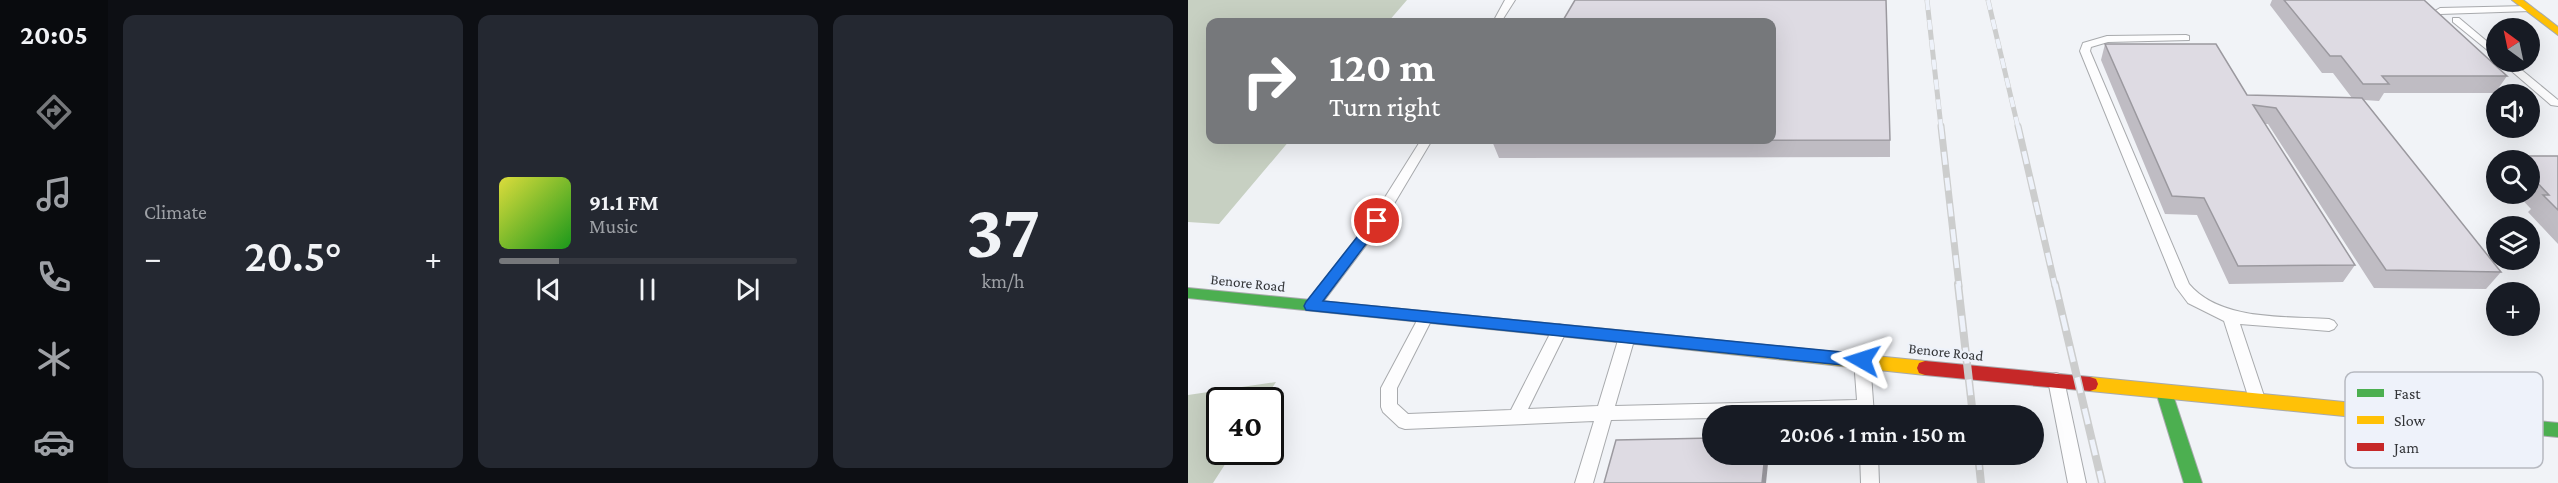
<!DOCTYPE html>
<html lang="en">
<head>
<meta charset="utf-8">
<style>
	body { margin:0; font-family:"Crimson Pro",serif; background:#242831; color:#f1f3f6; height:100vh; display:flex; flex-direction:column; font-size:22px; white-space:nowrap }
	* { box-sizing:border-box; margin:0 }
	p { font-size:20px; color:#9ea1a6 }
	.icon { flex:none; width:33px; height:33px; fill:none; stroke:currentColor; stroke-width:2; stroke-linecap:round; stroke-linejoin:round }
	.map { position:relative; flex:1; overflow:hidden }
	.sheet { display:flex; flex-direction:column; gap:15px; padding:15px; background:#0d0f14; width:1080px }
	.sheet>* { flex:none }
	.top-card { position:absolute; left:18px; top:18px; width:570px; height:126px; border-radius:12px; box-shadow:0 6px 24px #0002; background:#76787b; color:#fff; overflow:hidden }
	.needle { width:39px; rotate:327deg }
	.controls { position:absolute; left:1298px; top:18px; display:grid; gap:12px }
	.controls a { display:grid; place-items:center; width:54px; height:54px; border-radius:50%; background:#171b24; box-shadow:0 6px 24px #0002; font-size:30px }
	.speed { position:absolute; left:18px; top:387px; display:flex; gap:12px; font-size:30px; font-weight:700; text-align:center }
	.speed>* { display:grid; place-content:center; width:78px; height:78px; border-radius:50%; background:#171b24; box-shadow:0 6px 24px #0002; line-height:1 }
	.speed .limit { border:3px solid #111; border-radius:9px; background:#fff; color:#111 }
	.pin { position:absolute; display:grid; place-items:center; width:51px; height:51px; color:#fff; margin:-26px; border:3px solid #fff; border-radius:50%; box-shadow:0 2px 6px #0007 }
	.me { position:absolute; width:66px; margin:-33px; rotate:276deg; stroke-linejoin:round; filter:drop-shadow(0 0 4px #0008) }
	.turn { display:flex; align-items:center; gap:21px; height:126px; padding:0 24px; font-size:27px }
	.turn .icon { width:78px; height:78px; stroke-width:2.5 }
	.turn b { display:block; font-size:42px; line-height:51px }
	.big { font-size:45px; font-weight:600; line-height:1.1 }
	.sheet .card { flex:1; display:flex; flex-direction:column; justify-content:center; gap:9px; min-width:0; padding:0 21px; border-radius:12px; background:#242831 }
	.sheet .dial { align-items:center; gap:0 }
	.dial b { font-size:78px; line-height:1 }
	.song { display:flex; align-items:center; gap:18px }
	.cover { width:72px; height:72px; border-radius:9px; background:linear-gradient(135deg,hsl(60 70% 55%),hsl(120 70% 35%)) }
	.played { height:6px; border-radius:3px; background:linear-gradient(90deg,#76787b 20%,#363941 20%) }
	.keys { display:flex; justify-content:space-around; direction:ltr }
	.heat { display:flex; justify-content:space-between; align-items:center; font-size:33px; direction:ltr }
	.sheet .tiles { flex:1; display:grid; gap:15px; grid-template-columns:repeat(3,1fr) }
	.trip { position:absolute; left:514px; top:405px; width:342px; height:60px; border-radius:30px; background:#171b24; box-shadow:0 6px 24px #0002; font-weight:600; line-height:60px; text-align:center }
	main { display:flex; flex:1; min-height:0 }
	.dock { display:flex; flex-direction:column; width:108px; justify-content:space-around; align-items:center; background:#090b0e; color:#9ea1a6 }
	.dock .icon { width:42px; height:42px }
	.dock .on { color:#76787b }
	.dock b { font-size:27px; color:#f1f3f6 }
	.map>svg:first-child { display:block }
	.forest { fill:#c7d0c2 }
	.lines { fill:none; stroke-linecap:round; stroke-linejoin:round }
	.lane-casing { stroke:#a8aaad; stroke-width:2 }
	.fast-casing { stroke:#a8aaad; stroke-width:2 }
	.slow-casing { stroke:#a8aaad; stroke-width:2 }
	.jam-casing { stroke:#a8aaad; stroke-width:2 }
	.lane { fill:#fdfdfe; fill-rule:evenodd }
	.fast { fill:#4caf50; fill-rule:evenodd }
	.slow { fill:#ffc107; fill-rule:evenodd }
	.jam { fill:#c62828; fill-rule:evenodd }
	.rail-far2-casing { stroke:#cccdcd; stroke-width:5 }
	.rail-far1-casing { stroke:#cccdcd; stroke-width:7 }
	.rail-casing { stroke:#cccdcd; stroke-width:8 }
	.rail-far2 { stroke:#eef2fa; stroke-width:4; stroke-dasharray:10; stroke-linecap:butt }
	.rail-far1 { stroke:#eef2fa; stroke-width:4.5; stroke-dasharray:13; stroke-linecap:butt }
	.rail { stroke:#eef2fa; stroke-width:5; stroke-dasharray:16; stroke-linecap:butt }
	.wall { fill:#bfbcc3 }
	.shaded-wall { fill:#9b999f }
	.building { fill:#dedbe3; stroke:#9b999f; stroke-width:1.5 }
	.route { fill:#1a73e8; stroke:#114b97; stroke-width:1.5 }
	.labels { text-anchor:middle; stroke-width:4.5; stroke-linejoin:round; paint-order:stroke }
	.street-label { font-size:15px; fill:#333538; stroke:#eef2fa }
	.key { fill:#eef2fa; stroke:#b6b9c0; stroke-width:1.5 }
	.key-label { font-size:16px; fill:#333538 }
</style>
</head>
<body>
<main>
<nav class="dock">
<b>20:05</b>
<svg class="icon on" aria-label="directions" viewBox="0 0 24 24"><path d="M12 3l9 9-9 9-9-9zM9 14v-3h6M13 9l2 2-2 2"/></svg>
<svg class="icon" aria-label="music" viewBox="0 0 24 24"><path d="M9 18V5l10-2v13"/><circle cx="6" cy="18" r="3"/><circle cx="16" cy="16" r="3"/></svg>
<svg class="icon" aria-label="phone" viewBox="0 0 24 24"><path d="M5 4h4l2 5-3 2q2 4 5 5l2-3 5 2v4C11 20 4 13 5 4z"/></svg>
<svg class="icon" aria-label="climate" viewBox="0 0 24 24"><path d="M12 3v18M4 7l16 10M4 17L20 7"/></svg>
<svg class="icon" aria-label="car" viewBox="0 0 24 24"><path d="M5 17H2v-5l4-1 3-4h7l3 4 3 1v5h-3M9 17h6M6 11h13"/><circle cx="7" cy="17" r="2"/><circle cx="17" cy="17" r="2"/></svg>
</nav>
<section class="sheet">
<div class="tiles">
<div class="card"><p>Climate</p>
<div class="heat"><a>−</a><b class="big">20.5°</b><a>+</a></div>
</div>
<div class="card">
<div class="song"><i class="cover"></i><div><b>91.1 FM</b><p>Music</p></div></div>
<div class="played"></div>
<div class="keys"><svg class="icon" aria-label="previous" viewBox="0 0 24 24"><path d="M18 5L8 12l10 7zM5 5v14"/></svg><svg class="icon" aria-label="pause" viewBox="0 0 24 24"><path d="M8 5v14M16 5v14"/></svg><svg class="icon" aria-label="next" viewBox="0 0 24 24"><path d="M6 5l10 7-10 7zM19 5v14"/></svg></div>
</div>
<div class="card dial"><b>37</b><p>km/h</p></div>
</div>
</section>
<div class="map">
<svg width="1370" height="483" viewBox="0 0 1370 483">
	<rect width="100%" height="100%" fill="#f1f3f7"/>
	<path class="forest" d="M 0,0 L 219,0 L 200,22 L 22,22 L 22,140 L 102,140 L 31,224 L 0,222 Z
		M 88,382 L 76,400 L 32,400 L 32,452 L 45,452 L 25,483 L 0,483 L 0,395 Z"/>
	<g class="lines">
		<defs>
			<path id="lane" d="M 317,0 L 327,0 L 313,22 L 305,22 Z
				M 1340,6 L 1343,7 L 1343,11 L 1252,14 L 1247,11 L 1252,8 Z
				M 1265,18 L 1271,18 L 1308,49 L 1308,57 L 1265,22 Z
				M 998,35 L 1001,36 L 1001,40 L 920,42 L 903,47 L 902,51 L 1001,284 C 1032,321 1096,316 1141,319 L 1146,321 L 1149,325 L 1146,329 L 1141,331 L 1052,324 L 1077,399 L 1075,404 L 1069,406 L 1063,404 L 1061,399 L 1036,321 L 1000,303 L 988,287 L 892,51 L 895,43 L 919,36 Z
				M 1313,62 L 1324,62 L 1370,100 L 1370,106 L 1363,105 Z
				M 233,140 L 244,140 L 194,224 L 129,310 L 119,310 L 117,306 L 119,302 L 184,218 Z
				M 238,311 L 243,313 L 245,317 L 209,388 L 209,404 L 220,414 L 323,410 L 366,326 L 371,324 L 376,326 L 379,330 L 340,409 L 410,406 L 431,337 L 434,333 L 439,331 L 444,333 L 447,337 L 427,406 L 669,400 L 666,360 L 668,355 L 674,354 L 680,355 L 682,360 L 686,415 L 525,416 L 525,418 L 423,420 L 405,483 L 387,483 L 406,421 L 217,429 L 211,427 L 195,412 L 193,407 L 193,388 L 233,313 Z
				M 868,373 L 874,375 L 876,380 L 898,483 L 880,483 L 860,380 L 862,375 Z
				M 672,454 L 690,454 L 691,483 L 673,483 Z"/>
			<path id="fast" d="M 0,288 L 448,332 L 453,334 L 456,338 L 453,342 L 448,344 L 0,298 Z
				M 976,385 L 982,387 L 984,392 L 1014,483 L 996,483 L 968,392 L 970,387 Z
				M 1257,412 L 1370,423 L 1370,437 L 1257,426 L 1251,424 L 1249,419 L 1251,414 Z"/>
			<path id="slow" d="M 1324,0 L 1335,0 L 1370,27 L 1370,35 Z
				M 448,332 L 737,361 L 743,363 L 745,368 L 743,373 L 737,375 L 448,344 L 443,342 L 440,338 L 443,334 Z
				M 902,377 L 1257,412 L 1263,414 L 1265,419 L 1263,424 L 1257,426 L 902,391 L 896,389 L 894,384 L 896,379 Z"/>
			<path id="jam" d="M 737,361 L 902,377 L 908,379 L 910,384 L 908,389 L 902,391 L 737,375 L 731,373 L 729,368 L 731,363 Z"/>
		</defs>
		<use href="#lane" class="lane-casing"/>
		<use href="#fast" class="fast-casing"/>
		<use href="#slow" class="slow-casing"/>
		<use href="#jam" class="jam-casing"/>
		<use href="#lane" class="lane"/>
		<use href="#fast" class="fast"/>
		<use href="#slow" class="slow"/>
		<use href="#jam" class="jam"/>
		<defs>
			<path id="rail-far2" d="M 739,0 L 753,127
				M 800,0 L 830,127"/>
			<path id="rail-far1" d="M 753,126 L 771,286
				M 830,126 L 867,286"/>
			<path id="rail" d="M 770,284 L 785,416
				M 867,284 L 914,483
				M 790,454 L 793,483"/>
		</defs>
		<use href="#rail-far2" class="rail-far2-casing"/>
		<use href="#rail-far1" class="rail-far1-casing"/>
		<use href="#rail" class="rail-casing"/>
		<use href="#rail-far2" class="rail-far2"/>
		<use href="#rail-far1" class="rail-far1"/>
		<use href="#rail" class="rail"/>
	</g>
	<path class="wall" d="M 1084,0 L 1236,0 L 1319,76 L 1307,93 L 1196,93 L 1191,101 L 1176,100 L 1313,272 L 1298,289 L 1186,288 L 1080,124 L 1077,124 L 1167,265 L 1155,282 L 1041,284 L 1009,215 L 977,214 L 913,60 L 917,44 L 1059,95 L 1164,98 L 1145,73 L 1134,73 L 1082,5 Z
		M 702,140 L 702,157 L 311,158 L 304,141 Z
		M 1323,156 L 1370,156 L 1370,244 L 1340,212 L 1343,209 L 1329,194 L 1341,194 L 1341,160 L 1319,160 Z"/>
	<path class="shaded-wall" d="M 577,454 L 581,454 L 578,483 L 574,483 Z"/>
	<path class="building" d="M 387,0 L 698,0 L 702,140 L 304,141 L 305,140 L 584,140 L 584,22 L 374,22 Z
		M 1096,0 L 1236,0 L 1319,76 L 1194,76 L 1201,84 L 1175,84 L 1153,56 L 1142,56 Z
		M 917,44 L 1028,44 L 1059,95 L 1174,98 L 1313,272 L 1198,270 L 1088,108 L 1065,105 L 1167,265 L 1050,266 L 1016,198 L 984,196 Z
		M 1323,156 L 1370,156 L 1370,210 L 1355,195 L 1361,195 L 1341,174 L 1341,160 L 1328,160 Z
		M 525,438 L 525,454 L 577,454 L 574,483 L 416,483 L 428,440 Z"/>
	<path class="route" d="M 189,216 L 195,221 L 193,224 L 135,301 L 674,354 L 680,356 L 682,360 L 680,365 L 674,367 L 118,310 L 116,306 L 118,302 L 184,218 Z"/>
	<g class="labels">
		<g class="street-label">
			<text transform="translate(60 283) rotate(6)" y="5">Benore Road</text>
			<text transform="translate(758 352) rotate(6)" y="5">Benore Road</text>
		</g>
	</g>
	<rect x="1157" y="372" width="198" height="96" rx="9" class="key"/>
	<rect x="1169" y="389" width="27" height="8" fill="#4caf50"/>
	<rect x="1169" y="416" width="27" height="8" fill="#ffc107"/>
	<rect x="1169" y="443" width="27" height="8" fill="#c62828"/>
	<g class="key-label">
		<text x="1206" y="399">Fast</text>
		<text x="1206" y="426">Slow</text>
		<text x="1206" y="453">Jam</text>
	</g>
</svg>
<div class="controls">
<a><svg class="needle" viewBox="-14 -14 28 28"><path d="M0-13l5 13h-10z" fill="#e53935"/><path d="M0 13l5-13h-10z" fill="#9ea1a6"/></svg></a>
<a><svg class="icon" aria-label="sound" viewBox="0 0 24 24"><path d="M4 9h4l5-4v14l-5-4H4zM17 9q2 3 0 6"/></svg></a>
<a><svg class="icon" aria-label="search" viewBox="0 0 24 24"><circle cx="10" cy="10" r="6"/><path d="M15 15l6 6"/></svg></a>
<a><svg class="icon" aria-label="layers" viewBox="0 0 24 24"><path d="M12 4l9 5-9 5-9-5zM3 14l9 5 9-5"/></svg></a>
<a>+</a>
</div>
<div class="speed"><div class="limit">40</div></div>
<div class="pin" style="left:189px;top:221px;background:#d93025"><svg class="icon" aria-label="arrive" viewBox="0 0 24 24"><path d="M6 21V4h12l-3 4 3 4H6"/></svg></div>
<svg class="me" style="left:674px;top:360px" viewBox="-20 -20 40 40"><path d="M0-17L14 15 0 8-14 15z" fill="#1a73e8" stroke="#fff" stroke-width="4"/></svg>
<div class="trip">20:06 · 1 min · 150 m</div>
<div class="top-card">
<div class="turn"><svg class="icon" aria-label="right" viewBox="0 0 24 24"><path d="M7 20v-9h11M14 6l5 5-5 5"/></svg><div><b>120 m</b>Turn right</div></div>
</div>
</div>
</main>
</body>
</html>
